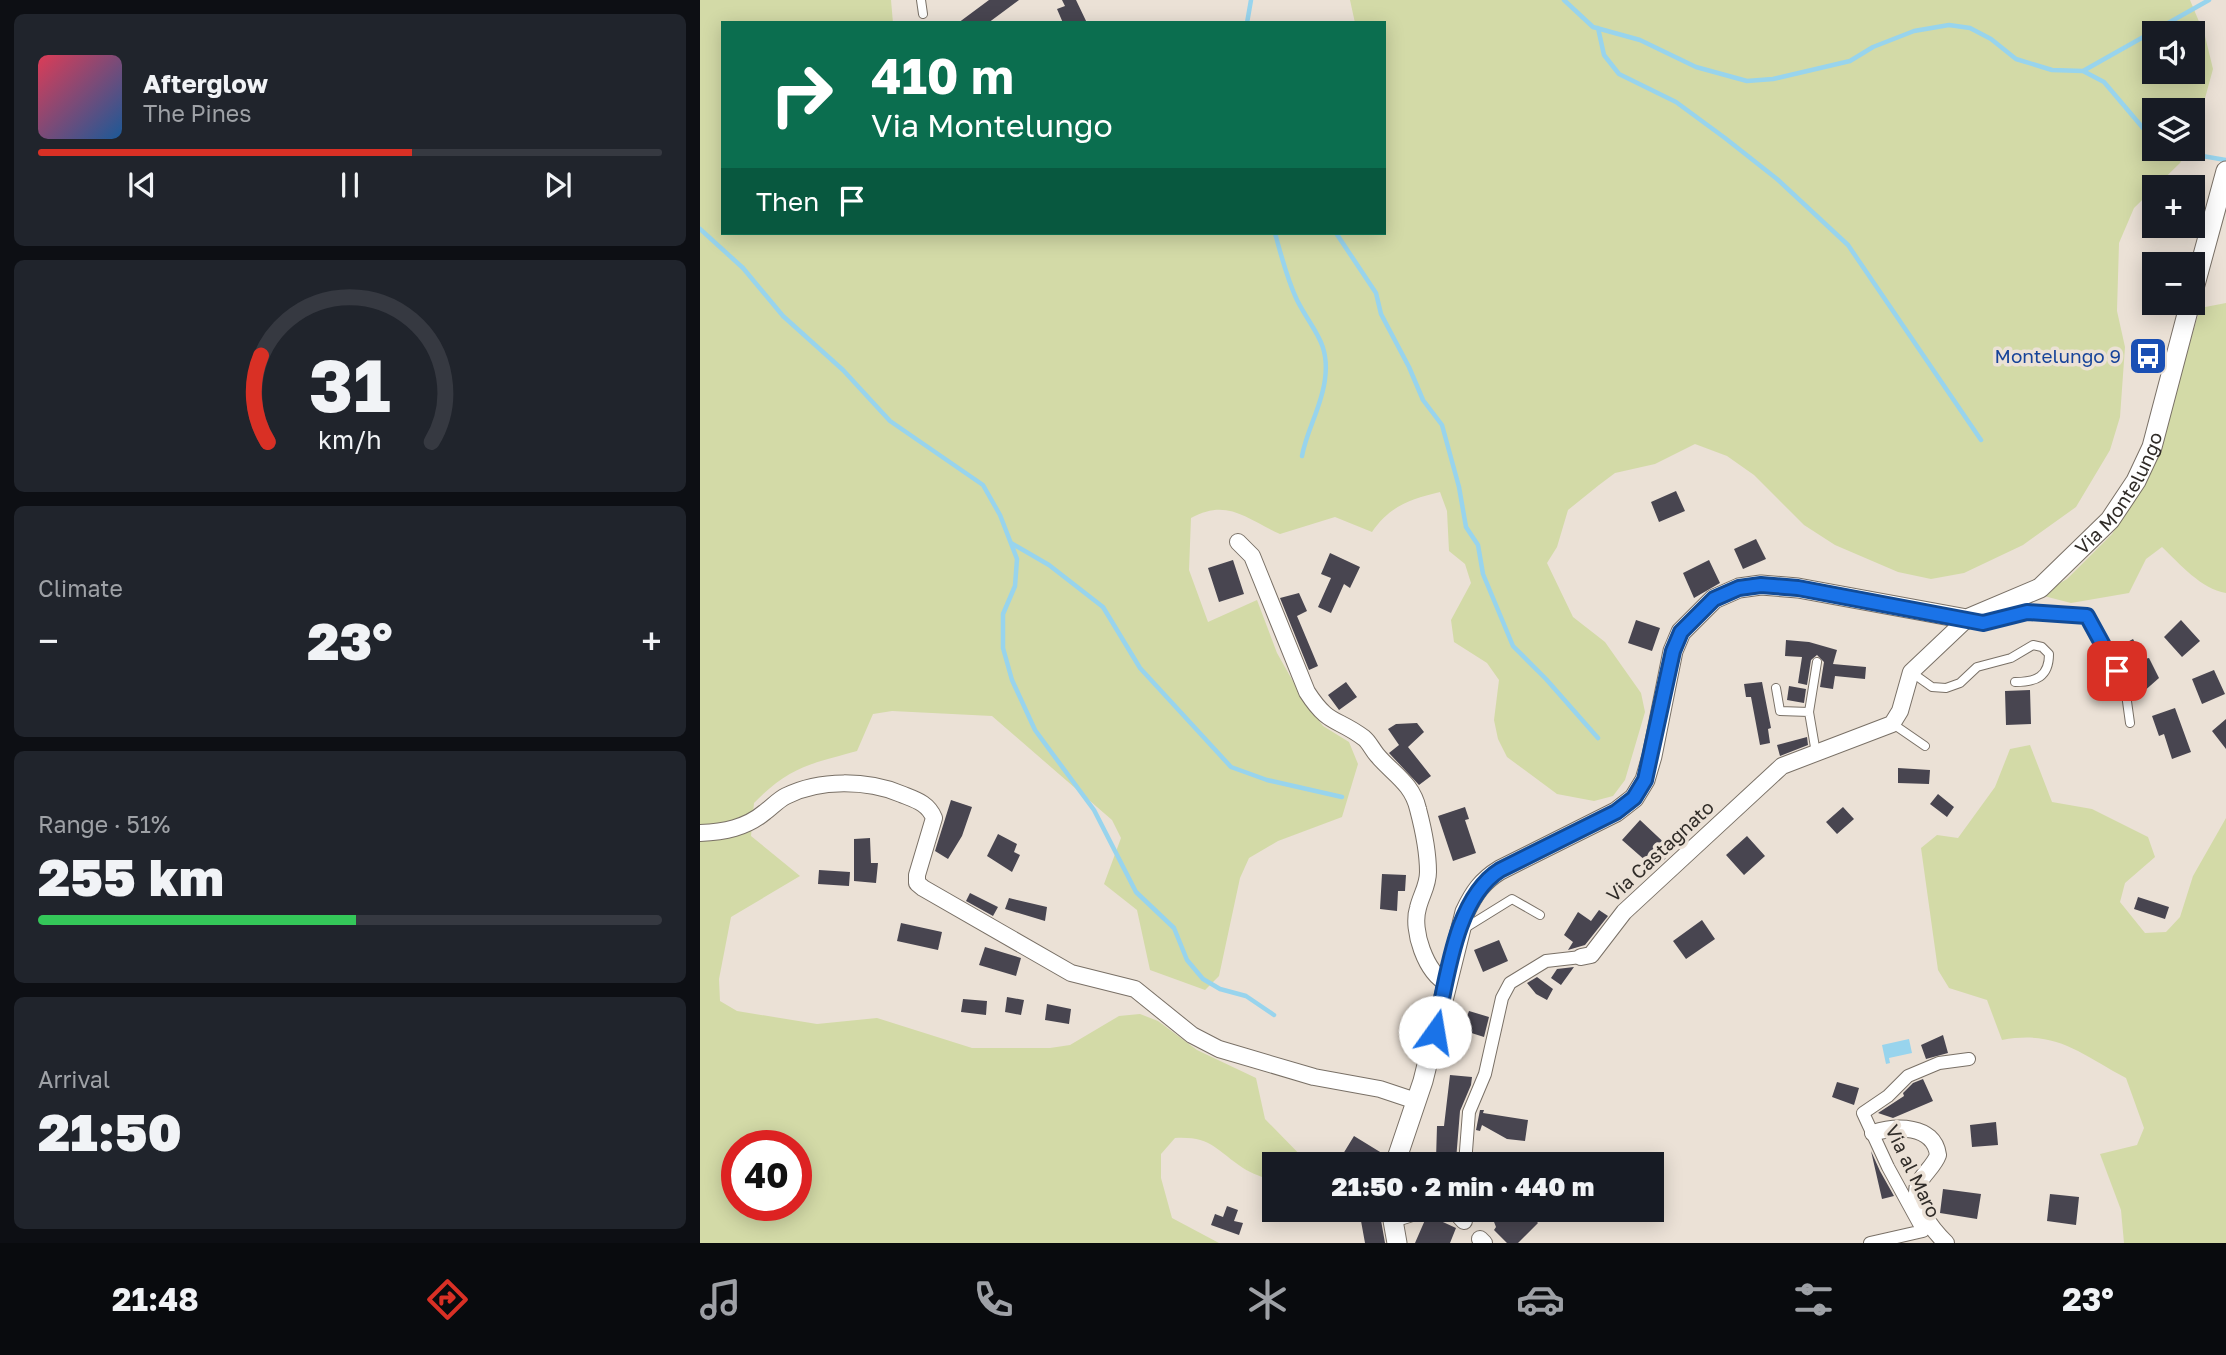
<!DOCTYPE html>
<html lang="en">
<head>
<meta charset="utf-8">
<style>
	body { margin:0; font-family:"Golos Text",sans-serif; background:#20242c; color:#f1f3f6; height:100vh; display:flex; flex-direction:column; font-size:26px; white-space:nowrap }
	* { box-sizing:border-box; margin:0 }
	p { font-size:23px; color:#9ea1a6 }
	.icon { flex:none; width:38px; height:38px; fill:none; stroke:currentColor; stroke-width:2; stroke-linecap:round; stroke-linejoin:round }
	.map { position:relative; flex:1; overflow:hidden }
	.panel { display:flex; flex-direction:column; gap:14px; padding:14px; background:#0d0f14; width:700px }
	.panel>* { flex:none }
	.top-card { position:absolute; left:21px; top:21px; width:665px; height:214px; border-radius:0px; box-shadow:0 4px 18px #0003; background:#0b6e4f; color:#fff; overflow:hidden }
	.buttons { position:absolute; left:1442px; top:21px; display:grid; gap:14px }
	.buttons a { display:grid; place-items:center; width:63px; height:63px; border-radius:0px; background:#171b24; box-shadow:0 4px 18px #0003; font-size:35px }
	.speed { position:absolute; left:21px; top:1130px; display:flex; gap:14px; font-size:35px; font-weight:700; text-align:center }
	.speed>* { display:grid; place-content:center; width:91px; height:91px; border-radius:50%; background:#171b24; box-shadow:0 4px 18px #0003; line-height:1 }
	.speed .limit { border:10px solid #d22; background:#fff; color:#111 }
	.pin { position:absolute; display:grid; place-items:center; width:60px; height:60px; color:#fff; margin:-30px; border-radius:14px; box-shadow:0 4px 10px #0006 }
	.me { position:absolute; width:77px; margin:-38px; rotate:13deg; stroke-linejoin:round; filter:drop-shadow(0 0 5px #0008) }
	.turn { display:flex; align-items:center; gap:24px; height:147px; padding:0 35px; font-size:32px }
	.turn .icon { width:91px; height:91px; stroke-width:2.5 }
	.turn b { display:block; font-size:49px; line-height:60px }
	.then { display:flex; align-items:center; height:66px; padding:0 35px; background:#0003; gap:14px; font-size:26px }
	.big { font-size:52px; font-weight:800; line-height:1.1 }
	.panel .widget { flex:1; display:flex; flex-direction:column; justify-content:center; gap:10px; min-width:0; padding:0 24px; border-radius:10px; background:#20242c }
	.panel .dial { align-items:center; gap:0 }
	.dial svg { height:182px; overflow:visible; fill:none; stroke:#363941; stroke-width:7; stroke-linecap:round; text-anchor:middle }
	.dial text { fill:#f1f3f6; stroke:none }
	.song { display:flex; align-items:center; gap:21px }
	.cover { width:84px; height:84px; border-radius:10px; background:linear-gradient(135deg,hsl(350 70% 55%),hsl(210 70% 35%)) }
	.played { height:7px; border-radius:4px; background:linear-gradient(90deg,#d93025 60%,#363941 60%) }
	.keys { display:flex; justify-content:space-around; direction:ltr }
	.heat { display:flex; justify-content:space-between; align-items:center; font-size:38px; direction:ltr }
	.charge { height:10px; border-radius:5px; background:linear-gradient(90deg,#34c759 51%,#363941 0) }
	.trip { position:absolute; left:562px; top:1152px; width:402px; height:70px; border-radius:0px; background:#171b24; box-shadow:0 4px 18px #0003; font-weight:800; line-height:70px; text-align:center }
	.tabs { display:flex; height:112px; justify-content:space-around; align-items:center; background:#090b0e; color:#9ea1a6 }
	.tabs .icon { width:49px; height:49px }
	.tabs .active { color:#d93025 }
	.tabs b { font-size:32px; color:#f1f3f6 }
	main { display:flex; flex:1; min-height:0 }
	.map>svg:first-child { display:block }
	.green { fill:#d3daa7; fill-rule:evenodd }
	.water { fill:#98d4ed }
	.lines { fill:none; stroke-linecap:round; stroke-linejoin:round }
	.stream { stroke:#98d4ed; stroke-width:4.5 }
	.building { fill:#484550 }
	.service-casing { stroke:#797066; stroke-width:10 }
	.pedestrian-casing { stroke:#797066; stroke-width:14 }
	.minor-casing { stroke:#797066; stroke-width:18 }
	.tertiary-casing { stroke:#797066; stroke-width:21 }
	.service { stroke:#fff; stroke-width:8 }
	.pedestrian { stroke:#fff; stroke-width:12 }
	.minor { stroke:#fff; stroke-width:16 }
	.tertiary { stroke:#fff; stroke-width:19 }
	.route-casing { stroke:#114b97; stroke-width:18 }
	.route { stroke:#1a73e8; stroke-width:12 }
	.labels { text-anchor:middle; stroke-width:7; stroke-linejoin:round; paint-order:stroke }
	.transit-label { font-size:19px; fill:#164399; stroke:#ebe1d6; text-anchor:end }
	.street-label { font-size:19px; fill:#302c28; stroke:#ebe1d6 }
</style>
</head>
<body>
<main>
<section class="panel">
<div class="widget">
<div class="song"><i class="cover"></i><div><b>Afterglow</b><p>The Pines</p></div></div>
<div class="played"></div>
<div class="keys"><svg class="icon" aria-label="previous" viewBox="0 0 24 24"><path d="M18 5L8 12l10 7zM5 5v14"/></svg><svg class="icon" aria-label="pause" viewBox="0 0 24 24"><path d="M8 5v14M16 5v14"/></svg><svg class="icon" aria-label="next" viewBox="0 0 24 24"><path d="M6 5l10 7-10 7zM19 5v14"/></svg></div>
</div>
<div class="widget dial"><svg viewBox="0 0 100 80">
<path d="M14 69A42 42 0 1 1 86 69"/>
<path d="M14 69A42 42 0 0 1 11 31" stroke="#d93025"/>
<text x="50" y="56" font-size="32" font-weight="700">31</text>
<text x="50" y="72" font-size="11">km/h</text>
</svg></div>
<div class="widget"><p>Climate</p>
<div class="heat"><a>−</a><b class="big">23°</b><a>+</a></div>
</div>
<div class="widget"><p>Range · 51%</p><b class="big">255 km</b><div class="charge"></div></div>
<div class="widget"><p>Arrival</p><b class="big">21:50</b></div>
</section>
<div class="map">
<svg width="1526" height="1243" viewBox="0 0 1526 1243">
	<rect width="100%" height="100%" fill="#ebe1d6"/>
	<path class="green" d="M 0,0 L 191,0 L 193,23 L 23,23 L 23,233 L 684,233 L 684,23 L 655,23 L 650,0 L 1490,0 L 1505,36 L 1513,69 L 1493,142 L 1493,110 L 1454,110 L 1454,149 L 1489,149 L 1480,163 L 1434,208 L 1419,243 L 1417,311 L 1425,347 L 1420,417 L 1410,450 L 1376,507 L 1323,545 L 1264,573 L 1231,579 L 1198,572 L 1135,545 L 1104,525 L 1054,475 L 1027,456 L 995,444 L 955,464 L 915,473 L 899,485 L 868,510 L 857,547 L 847,563 L 873,617 L 905,642 L 941,693 L 945,712 L 925,780 L 913,796 L 894,801 L 857,794 L 807,757 L 798,739 L 794,720 L 799,680 L 787,663 L 754,642 L 751,620 L 771,583 L 765,564 L 749,551 L 747,511 L 740,492 C 710,499 690,506 672,532 L 635,517 L 580,534 C 546,519 528,498 491,518 L 489,570 L 508,622 L 557,600 L 577,653 L 603,699 L 623,726 L 649,742 L 658,764 L 642,817 L 578,841 L 549,858 L 540,878 L 519,976 L 505,990 L 450,970 L 437,910 L 404,884 L 421,838 L 412,820 L 292,716 L 192,711 L 173,714 L 157,751 C 110,764 89,767 54,803 L 51,836 L 100,876 L 31,917 L 19,979 L 20,1001 L 37,1011 L 117,1024 L 177,1018 L 272,1048 L 350,1048 L 370,1045 L 419,1016 L 440,1014 L 458,1021 L 497,1050 L 556,1078 L 565,1119 L 609,1164 L 574,1164 L 574,1182 C 564,1177 552,1174 543,1168 C 516,1150 511,1136 475,1138 L 461,1154 L 461,1178 L 472,1218 L 519,1243 L 0,1243 ZM 1454,33 L 1493,33 L 1493,72 L 1454,72 ZM 37,1146 L 96,1146 L 96,1206 L 37,1206 Z
		M 1526,303 L 1526,593 C 1501,589 1480,564 1462,547 L 1446,559 L 1429,593 L 1371,603 L 1340,595 L 1367,579 L 1412,534 L 1455,461 L 1500,308 Z
		M 1330,745 L 1352,802 L 1392,809 L 1448,837 L 1455,857 L 1425,883 L 1420,902 L 1445,933 L 1466,932 L 1480,917 L 1493,876 L 1526,818 L 1526,1243 L 1424,1243 L 1421,1210 L 1400,1154 L 1437,1145 L 1444,1128 L 1426,1078 C 1379,1053 1357,1030 1302,1040 L 1287,1000 L 1249,988 L 1238,970 L 1221,848 L 1237,835 L 1258,838 L 1295,787 L 1310,749 Z"/>
	<path class="water" d="M 1209,1039 L 1212,1053 L 1189,1058 L 1190,1063 L 1186,1064 L 1182,1045 Z"/>
	<g class="lines">
		<path class="stream" d="M 864,0 L 893,27 L 940,40 L 996,67 L 1047,81 L 1073,79 L 1150,61 L 1173,47 L 1214,31 L 1249,25 L 1270,28 L 1291,39 L 1316,59 L 1352,70 L 1383,71 L 1404,82 L 1454,141
			M 547,23 L 551,0
			M 898,28 L 904,55 L 919,74 L 976,102 L 1025,138 L 1077,179 L 1148,245 L 1281,440
			M 1383,71 L 1509,0
			M 1461,149 L 1526,160
			M 0,229 L 43,268 L 83,316 L 143,370 L 190,421 L 283,485 L 300,515 L 317,559 L 315,586 L 303,614 L 303,648 L 312,680 L 335,730 L 394,810 L 436,892 L 474,928 L 487,960 L 503,979 L 520,989 L 546,996 L 574,1015
			M 575,233 C 581,255 587,279 597,300 C 612,330 630,342 625,379 C 622,406 607,429 602,456
			M 636,233 L 676,293 L 681,314 L 709,367 L 723,400 L 742,425 L 759,487 L 766,527 L 778,545 L 783,574 L 813,646 L 846,679 L 898,738
			M 311,543 L 349,565 L 403,607 L 440,668 L 531,767 L 567,780 L 642,797"/>
	</g>
	<path class="building" d="M 289,0 L 319,0 L 288,23 L 258,23 Z
		M 362,0 L 376,0 L 387,23 L 363,23 L 357,9 L 365,6 Z
		M 976,491 L 985,511 L 959,522 L 951,502 Z
		M 1056,539 L 1066,559 L 1043,569 L 1034,549 Z
		M 630,553 L 660,567 L 650,588 L 644,584 L 631,613 L 618,607 L 631,578 L 621,574 Z
		M 533,560 L 544,594 L 519,602 L 508,568 Z
		M 1009,560 L 1020,583 L 994,598 L 983,573 Z
		M 599,593 L 607,611 L 597,616 L 618,666 L 609,670 L 580,598 Z
		M 936,620 L 960,628 L 952,651 L 928,643 Z
		M 1481,620 L 1500,641 L 1482,657 L 1464,637 Z
		M 1433,639 L 1444,659 L 1449,658 L 1459,678 L 1442,693 L 1414,649 Z
		M 1086,640 L 1109,642 L 1137,650 L 1133,664 L 1166,667 L 1165,679 L 1135,676 L 1133,689 L 1120,687 L 1124,662 L 1117,655 L 1111,660 L 1107,685 L 1098,683 L 1102,657 L 1085,656 Z
		M 1514,670 L 1525,694 L 1502,704 L 1492,679 Z
		M 646,682 L 657,697 L 639,710 L 628,695 Z
		M 1062,682 L 1071,728 L 1068,729 L 1070,743 L 1060,745 L 1051,697 L 1046,697 L 1044,684 Z
		M 1089,686 L 1106,689 L 1104,703 L 1087,700 Z
		M 1330,690 L 1331,724 L 1306,725 L 1305,691 Z
		M 1475,708 L 1491,752 L 1472,759 L 1464,734 L 1459,736 L 1452,716 Z
		M 1526,719 L 1526,749 L 1512,731 Z
		M 717,723 L 724,732 L 708,747 L 731,776 L 719,785 L 689,753 L 699,745 L 688,729 L 696,724 Z
		M 1107,737 L 1108,745 L 1080,756 L 1077,745 Z
		M 1198,768 L 1230,770 L 1229,784 L 1198,783 Z
		M 1238,794 L 1254,807 L 1247,817 L 1230,804 Z
		M 251,800 L 272,807 L 262,836 L 248,859 L 235,851 Z
		M 765,807 L 769,819 L 765,820 L 776,853 L 753,861 L 738,816 Z
		M 1143,807 L 1154,819 L 1137,834 L 1126,822 Z
		M 940,820 L 973,851 L 955,869 L 922,840 Z
		M 298,834 L 317,844 L 314,852 L 320,855 L 312,872 L 287,856 Z
		M 1047,836 L 1065,856 L 1044,875 L 1026,855 Z
		M 170,838 L 171,863 L 178,863 L 176,883 L 154,881 L 154,839 Z
		M 119,870 L 150,872 L 149,886 L 118,884 Z
		M 682,874 L 706,875 L 705,891 L 698,891 L 697,911 L 680,909 Z
		M 270,893 L 298,907 L 293,916 L 266,901 Z
		M 1438,897 L 1469,907 L 1465,919 L 1434,909 Z
		M 309,898 L 347,907 L 345,921 L 305,909 Z
		M 899,910 L 908,916 L 885,945 L 868,950 L 873,942 L 864,935 L 878,912 L 891,921 Z
		M 1002,920 L 1015,939 L 986,959 L 973,941 Z
		M 201,923 L 242,932 L 238,950 L 197,941 Z
		M 799,940 L 808,961 L 783,972 L 774,950 Z
		M 285,947 L 321,958 L 316,976 L 279,965 Z
		M 874,967 L 861,985 L 851,978 L 857,969 Z
		M 837,977 L 853,989 L 847,1000 L 836,994 L 827,983 Z
		M 307,997 L 324,1000 L 321,1015 L 305,1012 Z
		M 263,999 L 287,1001 L 286,1015 L 261,1012 Z
		M 347,1004 L 371,1009 L 369,1024 L 345,1020 Z
		M 769,1011 L 789,1017 L 784,1037 L 762,1030 Z
		M 1243,1035 L 1248,1053 L 1226,1059 L 1221,1045 Z
		M 750,1075 L 772,1077 L 771,1085 L 760,1111 L 756,1160 L 736,1159 L 737,1126 L 744,1126 Z
		M 1223,1079 L 1233,1101 L 1193,1118 L 1178,1113 L 1204,1096 L 1203,1093 L 1213,1083 Z
		M 1137,1082 L 1159,1088 L 1154,1105 L 1132,1097 Z
		M 780,1110 L 784,1110 L 783,1113 L 828,1120 L 825,1141 L 807,1139 L 782,1125 L 780,1131 L 776,1130 Z
		M 1296,1122 L 1298,1145 L 1272,1147 L 1270,1125 Z
		M 654,1136 L 685,1155 L 681,1164 L 659,1164 L 643,1154 Z
		M 1171,1151 L 1180,1171 L 1194,1196 L 1182,1199 Z
		M 1243,1189 L 1281,1194 L 1277,1219 L 1240,1213 Z
		M 1350,1194 L 1379,1197 L 1376,1225 L 1347,1221 Z
		M 527,1206 L 538,1210 L 534,1221 L 543,1223 L 539,1235 L 511,1225 L 515,1214 L 523,1217 Z
		M 666,1209 L 679,1209 L 685,1243 L 665,1243 L 659,1210 Z
		M 789,1209 L 825,1209 L 838,1223 L 818,1243 L 807,1243 L 794,1230 L 796,1227 Z
		M 732,1217 L 756,1228 L 750,1243 L 715,1243 L 725,1220 Z"/>
	<g class="lines">
		<defs>
			<path id="service" d="M 221,0 L 223,14
				M 1274,621 L 1283,623 L 1327,612 L 1387,616 L 1425,687 L 1430,723
				M 1211,672 L 1232,687 L 1246,688 L 1260,683 L 1277,667 L 1311,658 L 1333,645 L 1342,647 L 1349,654 C 1349,677 1336,682 1315,682
				M 1076,688 L 1080,711 L 1109,712
				M 1193,724 L 1225,746
				M 1116,753 L 1109,712 L 1117,662
				M 762,930 L 812,899 L 840,915"/>
			<path id="pedestrian" d="M 765,1164 L 769,1112 L 785,1074 L 802,998 L 810,983 L 846,961 L 881,957
				M 1170,1243 L 1223,1231 L 1188,1167 L 1163,1113 L 1188,1096 L 1208,1076 L 1239,1063 L 1269,1059"/>
			<path id="minor" d="M 538,542 L 552,556 L 607,692 C 629,726 636,717 664,738 C 669,742 672,749 677,755 C 693,774 712,783 718,809 C 723,828 728,853 728,872 C 728,886 721,895 718,908 C 711,930 726,973 747,983
				M 0,833 C 24,832 46,828 65,812 C 72,807 78,800 86,796 C 120,779 167,780 201,794 C 216,800 228,803 234,818 L 217,875 L 217,883 L 223,888 L 371,973 L 435,989 L 492,1035 L 519,1049 L 614,1077 L 680,1089 L 716,1101
				M 881,957 L 891,955 L 924,912 L 1082,766 L 1192,724 L 1200,711 L 1211,672 L 1267,619
				M 1173,1133 C 1195,1126 1234,1124 1238,1155 C 1234,1166 1224,1173 1219,1183 C 1210,1203 1233,1230 1246,1243
				M 753,1209 L 764,1221
				M 693,1219 L 725,1209
				M 780,1239 L 784,1243"/>
			<g id="tertiary">
				<path d="M 1493,292 L 1526,171"/>
				<path id="s1" d="M 695,1164 L 723,1081 L 765,912 C 774,893 782,881 800,870 L 916,812 L 934,798 L 945,780 L 952,756 L 973,651 L 981,632 L 1014,599 L 1039,588 L 1061,585 L 1098,588 L 1267,619 L 1340,588 L 1410,520 L 1436,481 L 1452,447 L 1490,303"/>
				<path d="M 691,1209 L 697,1243"/>
			</g>
		</defs>
		<use href="#service" class="service-casing"/>
		<use href="#pedestrian" class="pedestrian-casing"/>
		<use href="#minor" class="minor-casing"/>
		<use href="#tertiary" class="tertiary-casing"/>
		<use href="#service" class="service"/>
		<use href="#pedestrian" class="pedestrian"/>
		<use href="#minor" class="minor"/>
		<use href="#tertiary" class="tertiary"/>
	</g>
	<g class="lines">
		<defs>
			<path id="route" d="M 735,1032 C 747,982 754,899 800,870 L 916,812 L 934,798 L 945,780 L 973,651 L 981,632 L 1014,599 L 1039,588 L 1061,585 L 1098,588 L 1283,623 L 1327,612 L 1387,616 L 1417,671"/>
		</defs>
		<use href="#route" class="route-casing"/>
		<use href="#route" class="route"/>
	</g>
	<defs>
		<symbol id="bus-square" viewBox="-11 -11 22 22"><rect x="-9" y="-9" width="18" height="18" rx="4" fill="#1a4fb4" stroke="#ebe1d6"/><path d="M-5-6H5V4H4V6H2V4H-2V6H-4V4H-5ZM-3.5-4V0h7V-4ZM-3.5 1.2v1.5H-2V1.2ZM2 1.2v1.5H3.5V1.2Z" fill="#fff"/></symbol>
	</defs>
	<g fill-rule="evenodd">
		<use href="#bus-square" x="1426" y="334" width="44" height="44"/>
	</g>
	<g class="labels">
		<g class="transit-label">
			<text x="1421" y="363">Montelungo 9</text>
		</g>
		<g class="street-label">
			<text dy="7" stroke="none"><textPath href="#s1" startOffset="1153">Via Montelungo</textPath></text>
			<text transform="translate(960 851) rotate(-43)" y="7">Via Castagnato</text>
			<text transform="translate(1213 1171) rotate(64)" y="7">Via al Maro</text>
		</g>
	</g>
</svg>
<div class="buttons">
<a><svg class="icon" aria-label="sound" viewBox="0 0 24 24"><path d="M4 9h4l5-4v14l-5-4H4zM17 9q2 3 0 6"/></svg></a>
<a><svg class="icon" aria-label="layers" viewBox="0 0 24 24"><path d="M12 4l9 5-9 5-9-5zM3 14l9 5 9-5"/></svg></a>
<a>+</a>
<a>−</a>
</div>
<div class="speed"><div class="limit">40</div></div>
<div class="pin" style="left:1417px;top:671px;background:#d93025"><svg class="icon" aria-label="arrive" viewBox="0 0 24 24"><path d="M6 21V4h12l-3 4 3 4H6"/></svg></div>
<svg class="me" style="left:735px;top:1032px" viewBox="-20 -20 40 40"><circle r="19" fill="#fff"/><path d="M0-13L10 11 0 6-10 11z" fill="#1a73e8"/></svg>
<div class="trip">21:50 · 2 min · 440 m</div>
<div class="top-card">
<div class="turn"><svg class="icon" aria-label="right" viewBox="0 0 24 24"><path d="M7 20v-9h11M14 6l5 5-5 5"/></svg><div><b>410 m</b>Via Montelungo</div></div>
<div class="then">Then<svg class="icon" aria-label="arrive" viewBox="0 0 24 24"><path d="M6 21V4h12l-3 4 3 4H6"/></svg></div>
</div>
</div>
</main>
<nav class="tabs">
<b>21:48</b>
<svg class="icon active" aria-label="directions" viewBox="0 0 24 24"><path d="M12 3l9 9-9 9-9-9zM9 14v-3h6M13 9l2 2-2 2"/></svg>
<svg class="icon" aria-label="music" viewBox="0 0 24 24"><path d="M9 18V5l10-2v13"/><circle cx="6" cy="18" r="3"/><circle cx="16" cy="16" r="3"/></svg>
<svg class="icon" aria-label="phone" viewBox="0 0 24 24"><path d="M5 4h4l2 5-3 2q2 4 5 5l2-3 5 2v4C11 20 4 13 5 4z"/></svg>
<svg class="icon" aria-label="climate" viewBox="0 0 24 24"><path d="M12 3v18M4 7l16 10M4 17L20 7"/></svg>
<svg class="icon" aria-label="car" viewBox="0 0 24 24"><path d="M5 17H2v-5l4-1 3-4h7l3 4 3 1v5h-3M9 17h6M6 11h13"/><circle cx="7" cy="17" r="2"/><circle cx="17" cy="17" r="2"/></svg>
<svg class="icon" aria-label="filters" viewBox="0 0 24 24"><path d="M4 7h16M4 17h16"/><circle cx="9" cy="7" r="2"/><circle cx="15" cy="17" r="2"/></svg>
<b>23°</b>
</nav>
</body>
</html>
